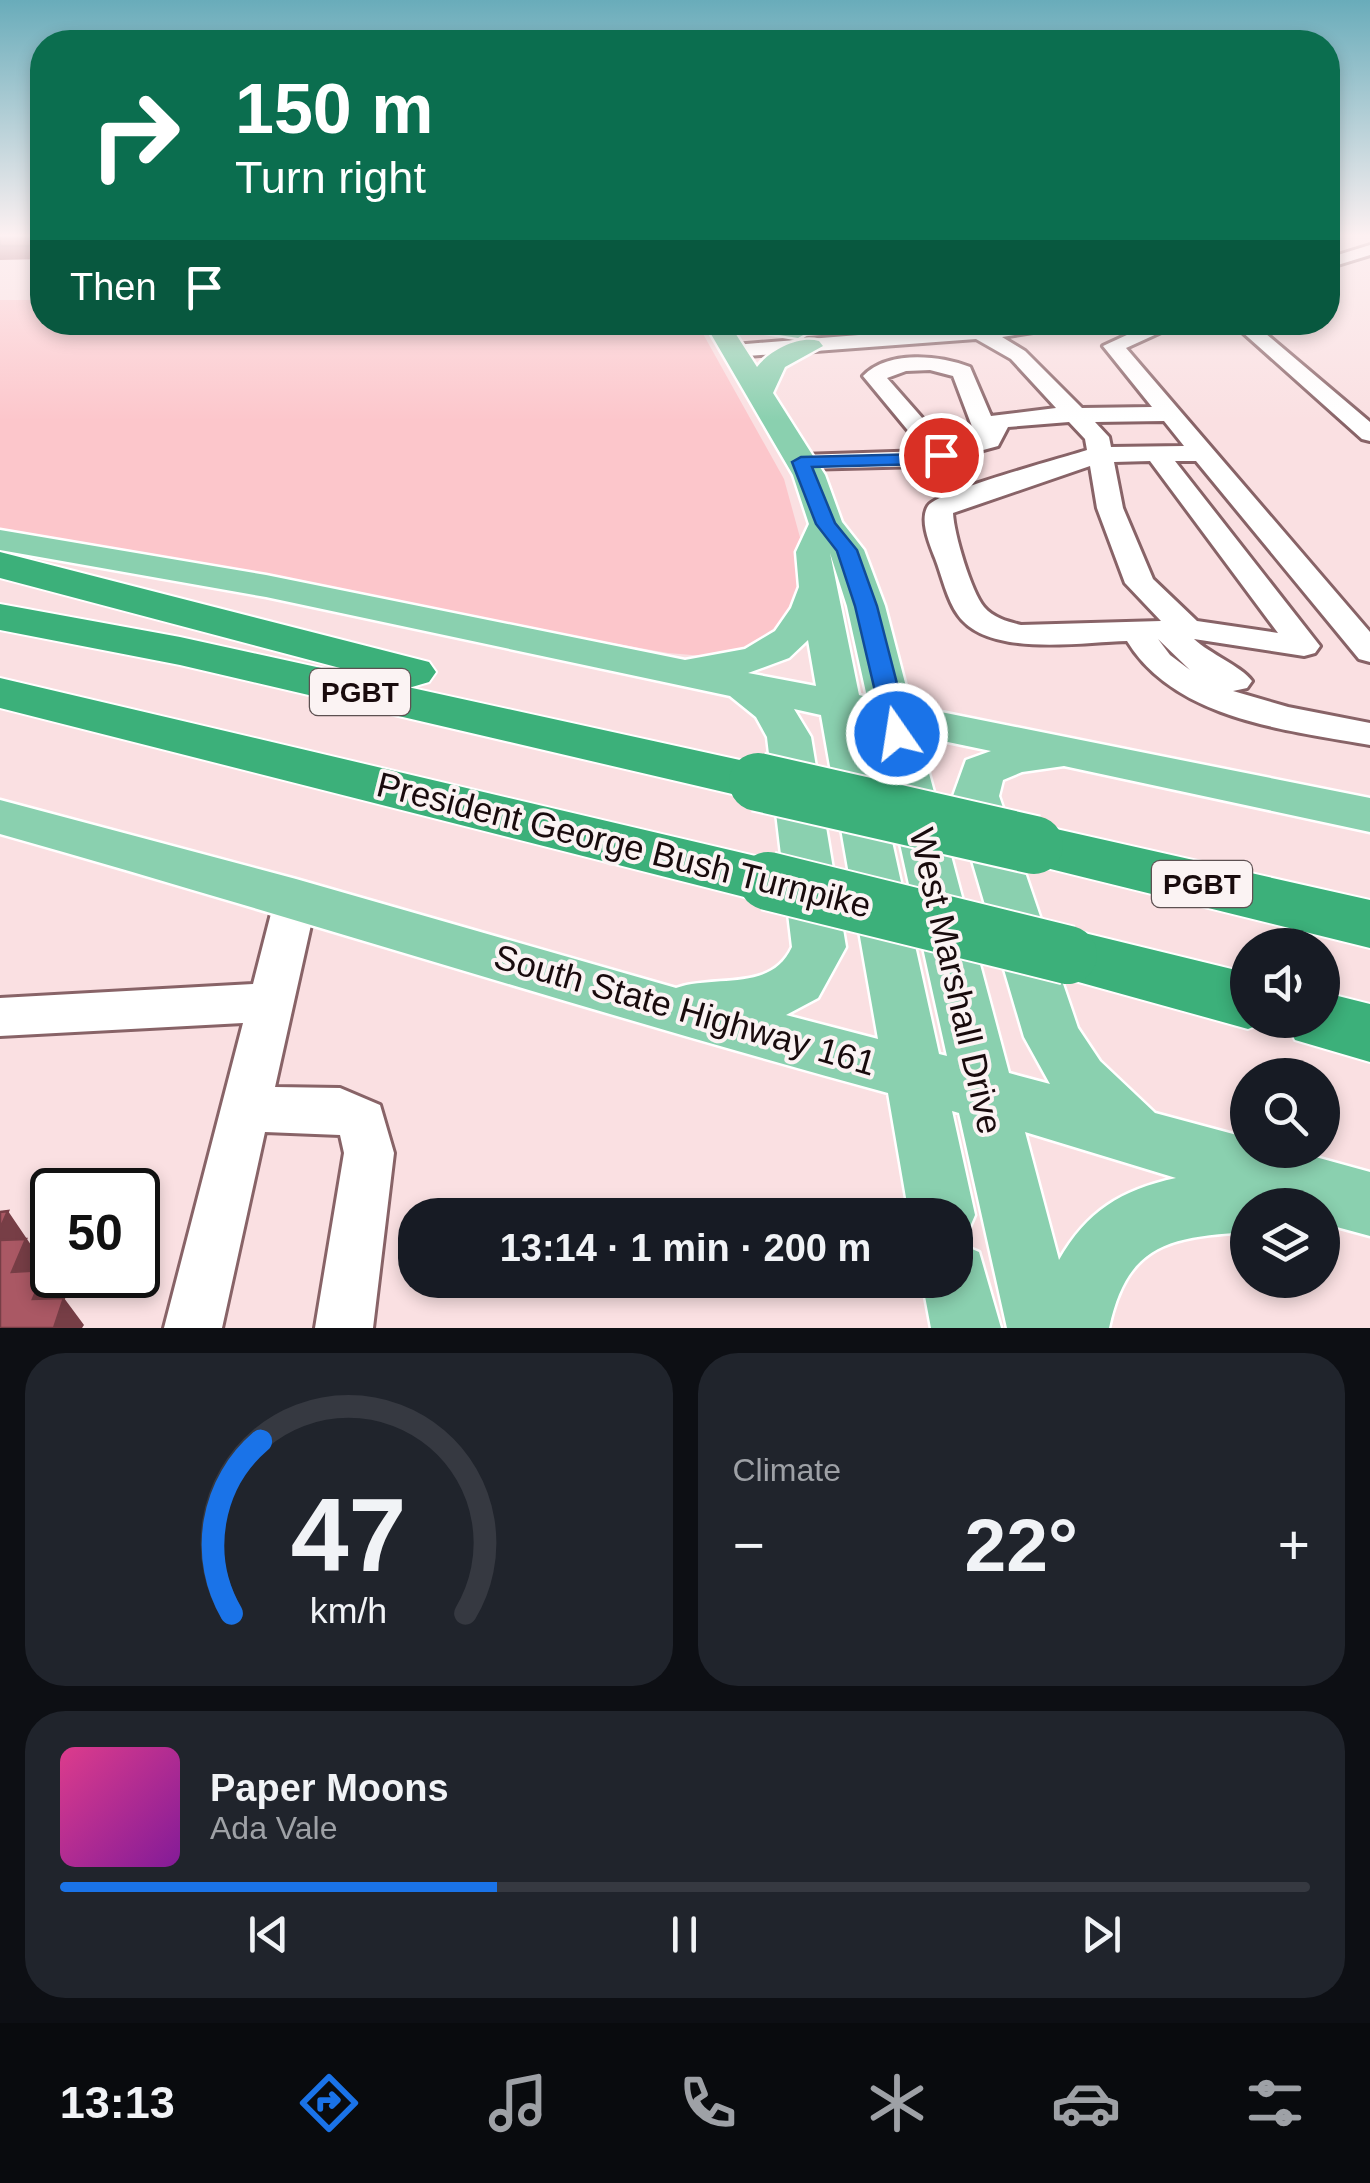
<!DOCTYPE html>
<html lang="en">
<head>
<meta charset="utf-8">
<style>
	body { margin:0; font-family:Arial,sans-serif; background:#20242c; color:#f1f3f6; height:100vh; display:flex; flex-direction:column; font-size:38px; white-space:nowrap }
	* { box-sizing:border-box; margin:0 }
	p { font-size:32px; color:#9ea1a6 }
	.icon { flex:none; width:55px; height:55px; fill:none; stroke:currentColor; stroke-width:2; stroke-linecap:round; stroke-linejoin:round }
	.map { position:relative; height:1328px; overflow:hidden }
	.panel { display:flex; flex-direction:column; gap:25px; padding:25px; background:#0d0f14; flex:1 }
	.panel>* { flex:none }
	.top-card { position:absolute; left:30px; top:30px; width:1310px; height:305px; border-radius:40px; box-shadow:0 5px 15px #0003; background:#0b6e4f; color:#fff; overflow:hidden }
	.tools { position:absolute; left:1230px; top:928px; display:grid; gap:20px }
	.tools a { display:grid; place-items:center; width:110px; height:110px; border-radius:50%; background:#171b24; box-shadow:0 5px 15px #0003; font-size:50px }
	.speed { position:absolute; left:30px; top:1168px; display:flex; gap:20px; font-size:50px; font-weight:700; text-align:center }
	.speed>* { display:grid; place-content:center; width:130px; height:130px; border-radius:50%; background:#171b24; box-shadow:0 5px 15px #0003; line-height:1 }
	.speed .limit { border:5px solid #111; border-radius:15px; background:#fff; color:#111 }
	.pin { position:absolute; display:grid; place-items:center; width:85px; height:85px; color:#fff; margin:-42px; border:5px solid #fff; border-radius:50%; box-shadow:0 2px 10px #0007 }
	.me { position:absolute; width:110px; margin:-55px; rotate:347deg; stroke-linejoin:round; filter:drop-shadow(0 0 8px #0008) }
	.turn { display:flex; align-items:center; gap:35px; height:210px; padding:0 40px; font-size:45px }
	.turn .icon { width:130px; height:130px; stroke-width:2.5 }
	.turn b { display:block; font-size:70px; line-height:85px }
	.then { display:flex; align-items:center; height:95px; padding:0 40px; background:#0003; gap:20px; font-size:38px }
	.big { font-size:75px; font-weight:800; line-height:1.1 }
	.panel .card { flex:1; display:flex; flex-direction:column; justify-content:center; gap:15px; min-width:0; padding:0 35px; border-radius:40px; background:#20242c }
	.panel .dial { align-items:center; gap:0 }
	.dial svg { height:260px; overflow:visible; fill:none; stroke:#363941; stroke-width:7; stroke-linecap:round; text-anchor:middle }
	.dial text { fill:#f1f3f6; stroke:none }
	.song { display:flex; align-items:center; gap:30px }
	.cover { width:120px; height:120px; border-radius:15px; background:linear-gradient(135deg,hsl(330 70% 55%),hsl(290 70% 35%)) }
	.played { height:10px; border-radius:5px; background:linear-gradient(90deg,#1a73e8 35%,#363941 35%) }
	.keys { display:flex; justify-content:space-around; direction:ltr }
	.heat { display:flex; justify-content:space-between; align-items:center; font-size:55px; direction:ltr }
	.panel .tiles { flex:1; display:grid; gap:25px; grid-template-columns:1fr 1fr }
	.card:last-child { grid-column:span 2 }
	.trip { position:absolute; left:398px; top:1198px; width:575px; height:100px; border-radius:40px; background:#171b24; box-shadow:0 5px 15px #0003; font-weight:800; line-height:100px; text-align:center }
	.tab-bar { display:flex; height:160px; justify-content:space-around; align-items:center; background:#090b0e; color:#9ea1a6 }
	.tab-bar .icon { width:70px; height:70px }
	.tab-bar .active { color:#1a73e8 }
	.tab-bar b { font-size:45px; color:#f1f3f6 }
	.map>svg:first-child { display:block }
	.green { fill:#fcc6cb }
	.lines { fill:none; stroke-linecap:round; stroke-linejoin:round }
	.minor-casing { stroke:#886367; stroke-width:6 }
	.major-casing { stroke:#fff; stroke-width:5 }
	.highway-casing { stroke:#fff; stroke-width:4 }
	.minor { fill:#fff; fill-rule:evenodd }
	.major { fill:#8ad0af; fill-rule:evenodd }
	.highway { fill:#3cb07a; fill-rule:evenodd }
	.highway-bridge-casing { stroke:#fff; stroke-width:62; stroke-linecap:butt }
	.highway-bridge { stroke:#3cb07a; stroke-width:58 }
	.wall { fill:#924c56 }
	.shaded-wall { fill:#773e46 }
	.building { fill:#aa5864; stroke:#773e46; stroke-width:2.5 }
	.route { fill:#1a73e8; stroke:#114b97; stroke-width:2.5 }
	.labels { text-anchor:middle; stroke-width:8; stroke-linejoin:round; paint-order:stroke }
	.shield { fill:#fbf3f3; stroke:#5d5152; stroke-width:2.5 }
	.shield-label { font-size:28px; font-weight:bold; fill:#190b0d }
	.near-street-label { font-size:35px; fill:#190b0d; stroke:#fbf3f3 }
</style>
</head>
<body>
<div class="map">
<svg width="1370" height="1328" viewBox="0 0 1370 1328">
	<rect width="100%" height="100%" fill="#fae0e2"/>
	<path class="green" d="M 0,300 L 42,300 L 42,322 L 697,323 L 784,479 L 801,541 L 804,604 L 777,638 L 715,657 L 668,653 L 0,534 Z"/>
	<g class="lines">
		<defs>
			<path id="minor" d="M 1370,245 L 1370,255 L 1328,268 L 1328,258 Z
				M 1021,322 L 1067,322 L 1058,328 L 1002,337 L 1025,351 L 1082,408 L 1152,407 L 1103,346 L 1155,322 L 1183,322 L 1126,348 L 1370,632 L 1370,662 L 1359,659 L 1196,461 L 1175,461 L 1320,646 L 1315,653 L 1304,656 L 1194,639 C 1210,654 1241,666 1252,681 L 1247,688 L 1233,691 L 1288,707 L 1370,723 L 1370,745 C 1288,730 1175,720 1127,641 C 1082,642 988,658 958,615 C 947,600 942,576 935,558 C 930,545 919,520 928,506 C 938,491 1063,458 1087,450 L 1085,439 L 1069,422 L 1008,427 L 998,446 L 924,466 L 801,469 L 789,462 L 801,455 L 925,451 L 863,376 C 888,350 939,355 970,367 L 991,416 L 1056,408 L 1011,359 L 976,339 L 734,357 L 724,351 L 734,345 ZM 930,370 L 953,376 L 976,437 L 946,445 L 887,378 L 906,371 ZM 1164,421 L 1184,446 L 1111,447 L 1109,437 L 1095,422 ZM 1150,461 L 1278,633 L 1197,621 L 1153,579 L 1123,508 L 1114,462 ZM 1090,466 L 1097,508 L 1125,583 L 1161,621 L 1021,625 C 1009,622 993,618 984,607 C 971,591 954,534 953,513 ZM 1158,639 L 1190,670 L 1170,655 Z
				M 1231,322 L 1252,322 L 1370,422 L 1370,441 L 1362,439 Z
				M 296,882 L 311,887 L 317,898 L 275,1087 L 340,1088 L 380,1105 L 394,1153 L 373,1328 L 315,1328 L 344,1153 L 340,1135 L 265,1132 L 222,1328 L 164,1328 L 243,1023 L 0,1036 L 0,998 L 253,984 L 275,898 L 281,887 Z"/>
			<path id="major" d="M 704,322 L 728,322 L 757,367 C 769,351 798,335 819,341 L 823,346 L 785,367 L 773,393 L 825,475 L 842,522 L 864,550 L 885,606 L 911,706 L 1370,798 L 1370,832 L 1064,766 L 1022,772 L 1003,780 L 999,796 L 1078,1028 L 1100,1061 L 1155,1113 L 1248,1138 L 1248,1150 L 1290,1150 L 1370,1172 L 1370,1236 L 1322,1223 L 1322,1205 L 1248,1205 L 1248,1232 C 1169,1237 1127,1244 1109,1328 L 1007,1328 L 959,1113 L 952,1111 L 975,1215 L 965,1238 L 955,1242 L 979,1252 L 1001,1328 L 931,1328 L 922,1280 L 955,1280 L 955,1215 L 909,1215 L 888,1093 C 590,1012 297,918 0,834 L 0,800 L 296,879 L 676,988 C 715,974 771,993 792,947 L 767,737 L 756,717 L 730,696 L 266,597 L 0,550 L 0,530 L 266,575 L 685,660 L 745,649 L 775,631 L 791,608 L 799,587 L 796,552 L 809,524 L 793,475 ZM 830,553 L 847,606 L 867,697 L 859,695 ZM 808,640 L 816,686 L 748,673 L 789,658 ZM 794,709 L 821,715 L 878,1039 L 786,1015 L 818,998 L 846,947 L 811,737 ZM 866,724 L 874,726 L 947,1056 L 939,1054 ZM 919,736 L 991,751 L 966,760 L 953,796 L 1024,1037 L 1050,1084 L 1009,1073 ZM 1025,1132 L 1176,1178 C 1121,1190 1087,1211 1059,1260 Z
				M 729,322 L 807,326 L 810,331 L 798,338 L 741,329 Z"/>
			<path id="highway" d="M 0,552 L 429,662 L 436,672 L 429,682 L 412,687 L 0,578 Z
				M 0,604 L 180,637 L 758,764 L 777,769 L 785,782 L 777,795 L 758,800 L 180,665 L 0,630 Z
				M 0,678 L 768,859 L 789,865 L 798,881 L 789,897 L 768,903 L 0,708 Z
				M 1034,824 L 1370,900 L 1370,948 L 1014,860 L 1005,845 L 1014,830 Z
				M 1068,929 L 1248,973 L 1248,1020 L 1272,1020 L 1248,1029 L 1046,973 L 1036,955 L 1046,937 Z
				M 1322,992 L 1370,1004 L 1370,1062 L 1295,1040 L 1285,1020 L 1322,1020 Z"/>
		</defs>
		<use href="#minor" class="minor-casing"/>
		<use href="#major" class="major-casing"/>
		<use href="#highway" class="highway-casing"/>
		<use href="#minor" class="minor"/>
		<use href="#major" class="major"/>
		<use href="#highway" class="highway"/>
		<defs>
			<path id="highway-bridge" d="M 758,782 L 1034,845
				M 768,881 L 1068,955"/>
		</defs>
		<use href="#highway-bridge" class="highway-bridge-casing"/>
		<use href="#highway-bridge" class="highway-bridge"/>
	</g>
	<path class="wall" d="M 0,235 L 42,235 L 42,259 L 0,260 Z"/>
	<path class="shaded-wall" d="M 8,1211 L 46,1267 L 32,1299 L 12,1272 L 0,1247 L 0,1229 Z
		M 45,1270 L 64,1298 L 33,1299 Z
		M 64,1298 L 84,1325 L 82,1328 L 54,1328 Z"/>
	<path class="building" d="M 0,235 L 42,235 L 42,246 L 0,246 Z
		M 8,1211 L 0,1229 L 0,1212 Z
		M 26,1239 L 12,1272 L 45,1270 L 33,1299 L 64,1298 L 54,1328 L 0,1328 L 0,1240 Z"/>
	<linearGradient id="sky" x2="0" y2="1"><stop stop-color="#69acba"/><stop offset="0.56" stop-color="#fdf1f2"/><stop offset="1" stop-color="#fdf1f2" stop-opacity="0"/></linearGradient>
	<rect width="1370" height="421" fill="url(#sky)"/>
	<path class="route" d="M 941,450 L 949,455 L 947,458 L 924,464 L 812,467 L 835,523 L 857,550 L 877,606 L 910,734 L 897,742 L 885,734 L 855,606 L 837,551 L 816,524 L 792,462 L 801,457 L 924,454 Z"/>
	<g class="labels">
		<g class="shield">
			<rect x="310" y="669" width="100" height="46" rx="8"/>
			<rect x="1152" y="861" width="100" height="46" rx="8"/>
		</g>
		<g class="shield-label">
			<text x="360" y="702">PGBT</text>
			<text x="1202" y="894">PGBT</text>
		</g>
		<g class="near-street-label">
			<text transform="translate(624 845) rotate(14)" y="12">President George Bush Turnpike</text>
			<text transform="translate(956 981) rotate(77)" y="12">West Marshall Drive</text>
			<text transform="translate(685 1010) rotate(16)" y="12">South State Highway 161</text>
		</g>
	</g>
</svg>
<div class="tools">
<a><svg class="icon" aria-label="sound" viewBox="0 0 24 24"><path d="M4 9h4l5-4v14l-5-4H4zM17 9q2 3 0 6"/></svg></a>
<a><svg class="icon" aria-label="search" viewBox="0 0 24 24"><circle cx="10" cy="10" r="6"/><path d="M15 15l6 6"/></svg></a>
<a><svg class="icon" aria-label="layers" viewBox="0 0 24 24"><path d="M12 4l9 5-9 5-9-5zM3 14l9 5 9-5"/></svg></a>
</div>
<div class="speed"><div class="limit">50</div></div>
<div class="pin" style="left:941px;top:455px;background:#d93025"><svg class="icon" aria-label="arrive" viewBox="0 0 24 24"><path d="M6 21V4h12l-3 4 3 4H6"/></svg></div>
<svg class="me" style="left:897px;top:734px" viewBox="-20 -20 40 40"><circle r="17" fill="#1a73e8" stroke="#fff" stroke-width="3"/><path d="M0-11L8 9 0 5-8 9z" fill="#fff"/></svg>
<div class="trip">13:14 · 1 min · 200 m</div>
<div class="top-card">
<div class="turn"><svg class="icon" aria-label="right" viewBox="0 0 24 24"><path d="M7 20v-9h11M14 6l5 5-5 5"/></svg><div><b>150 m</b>Turn right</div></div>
<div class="then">Then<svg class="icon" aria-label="arrive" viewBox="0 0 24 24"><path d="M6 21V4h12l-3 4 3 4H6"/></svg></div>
</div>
</div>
<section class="panel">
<div class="tiles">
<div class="card dial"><svg viewBox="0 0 100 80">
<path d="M14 69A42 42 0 1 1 86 69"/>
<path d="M14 69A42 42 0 0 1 23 16" stroke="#1a73e8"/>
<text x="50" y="56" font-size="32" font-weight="700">47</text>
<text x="50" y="72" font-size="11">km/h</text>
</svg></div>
<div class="card"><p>Climate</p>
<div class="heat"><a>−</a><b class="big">22°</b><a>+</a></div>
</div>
<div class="card">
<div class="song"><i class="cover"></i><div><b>Paper Moons</b><p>Ada Vale</p></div></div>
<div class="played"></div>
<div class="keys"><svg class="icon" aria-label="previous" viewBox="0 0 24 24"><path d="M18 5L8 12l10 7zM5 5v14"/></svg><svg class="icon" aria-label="pause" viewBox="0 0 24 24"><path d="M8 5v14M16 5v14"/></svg><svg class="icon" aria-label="next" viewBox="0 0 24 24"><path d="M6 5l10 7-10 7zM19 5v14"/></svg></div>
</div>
</div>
</section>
<nav class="tab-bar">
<b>13:13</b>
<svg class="icon active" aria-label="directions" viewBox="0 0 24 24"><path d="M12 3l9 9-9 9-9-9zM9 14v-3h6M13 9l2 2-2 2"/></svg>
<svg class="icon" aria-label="music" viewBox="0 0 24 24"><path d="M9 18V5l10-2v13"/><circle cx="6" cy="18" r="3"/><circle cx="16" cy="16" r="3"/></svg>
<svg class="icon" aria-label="phone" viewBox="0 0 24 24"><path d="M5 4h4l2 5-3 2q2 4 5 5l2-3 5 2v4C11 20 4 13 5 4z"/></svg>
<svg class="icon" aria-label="climate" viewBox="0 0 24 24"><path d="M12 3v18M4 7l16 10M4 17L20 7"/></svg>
<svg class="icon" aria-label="car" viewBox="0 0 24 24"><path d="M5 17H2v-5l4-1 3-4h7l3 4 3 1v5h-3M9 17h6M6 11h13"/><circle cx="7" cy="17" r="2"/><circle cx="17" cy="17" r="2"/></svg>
<svg class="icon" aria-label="filters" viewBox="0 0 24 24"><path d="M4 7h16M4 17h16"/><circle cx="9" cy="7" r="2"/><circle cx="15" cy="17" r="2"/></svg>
</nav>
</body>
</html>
